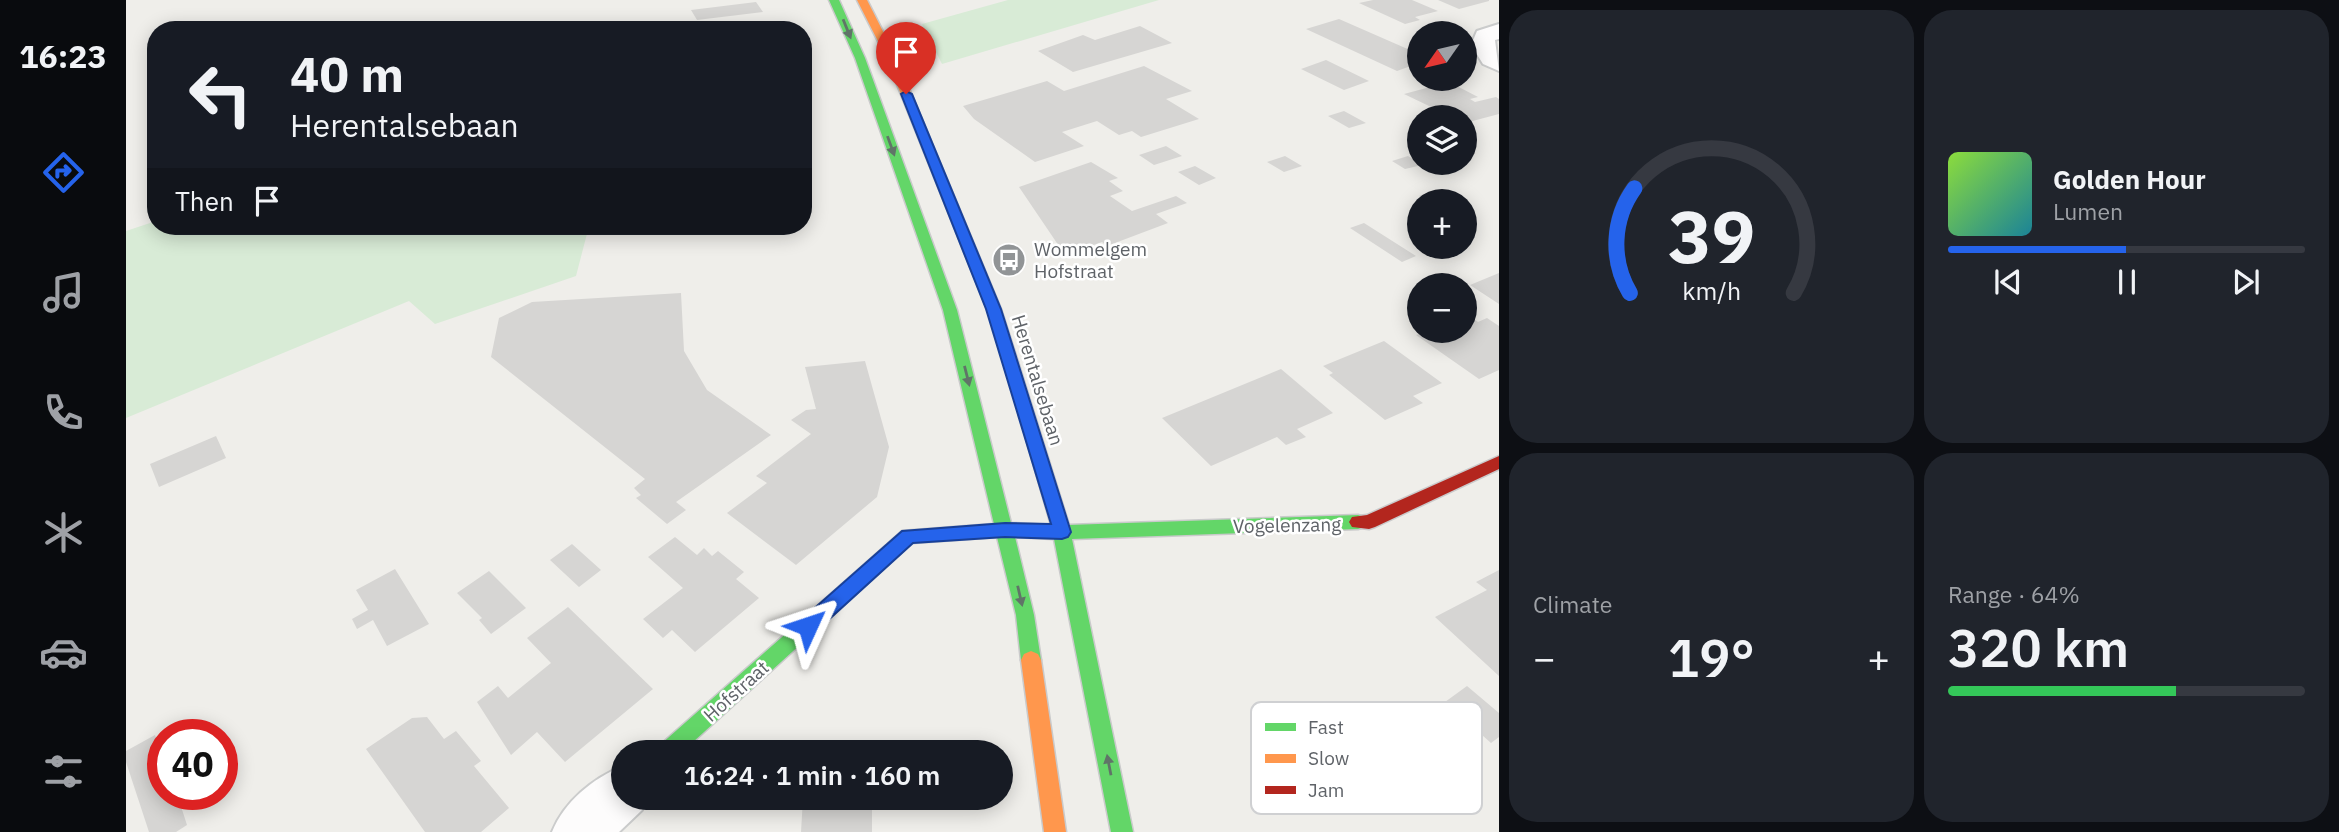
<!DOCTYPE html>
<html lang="en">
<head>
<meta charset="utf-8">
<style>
	body { margin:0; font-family:"IBM Plex Sans",sans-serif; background:#20242c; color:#f1f3f6; height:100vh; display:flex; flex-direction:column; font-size:26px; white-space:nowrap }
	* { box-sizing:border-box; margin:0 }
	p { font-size:23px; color:#9ea1a6 }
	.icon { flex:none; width:38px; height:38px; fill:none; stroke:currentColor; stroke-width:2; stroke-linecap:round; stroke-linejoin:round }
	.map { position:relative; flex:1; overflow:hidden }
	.panel { display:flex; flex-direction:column; gap:10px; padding:10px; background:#0d0f14; width:840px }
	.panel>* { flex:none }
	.top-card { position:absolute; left:21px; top:21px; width:665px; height:214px; border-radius:28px; box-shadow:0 4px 18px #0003; background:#171b24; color:#f1f3f6; overflow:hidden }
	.needle { width:46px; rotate:236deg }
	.controls { position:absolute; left:1281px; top:21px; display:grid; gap:14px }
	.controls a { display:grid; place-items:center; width:70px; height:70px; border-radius:50%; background:#171b24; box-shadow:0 4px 18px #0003; font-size:35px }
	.speed { position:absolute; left:21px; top:719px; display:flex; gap:14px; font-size:35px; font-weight:700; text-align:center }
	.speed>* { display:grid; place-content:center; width:91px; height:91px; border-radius:50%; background:#171b24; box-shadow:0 4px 18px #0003; line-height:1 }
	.speed .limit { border:10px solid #d22; background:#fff; color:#111 }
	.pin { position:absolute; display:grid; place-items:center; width:60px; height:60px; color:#fff; margin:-72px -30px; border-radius:50% 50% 50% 0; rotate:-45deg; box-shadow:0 0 7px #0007 }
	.pin .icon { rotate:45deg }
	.me { position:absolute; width:77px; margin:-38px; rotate:48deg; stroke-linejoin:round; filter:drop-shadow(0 0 5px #0008) }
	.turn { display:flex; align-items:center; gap:24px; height:147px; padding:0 28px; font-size:32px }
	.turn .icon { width:91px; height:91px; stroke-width:2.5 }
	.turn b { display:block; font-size:49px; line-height:60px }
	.then { display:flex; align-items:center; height:66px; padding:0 28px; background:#0003; gap:14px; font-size:26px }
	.big { font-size:52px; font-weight:600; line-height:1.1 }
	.panel .tile { flex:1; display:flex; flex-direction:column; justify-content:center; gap:10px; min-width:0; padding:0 24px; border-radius:28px; background:#20242c }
	.panel .dial { align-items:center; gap:0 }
	.dial svg { height:182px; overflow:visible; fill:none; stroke:#363941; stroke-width:7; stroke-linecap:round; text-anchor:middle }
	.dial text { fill:#f1f3f6; stroke:none }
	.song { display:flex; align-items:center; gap:21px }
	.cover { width:84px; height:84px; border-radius:10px; background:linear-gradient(135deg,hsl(90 70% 55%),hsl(190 70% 35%)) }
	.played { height:7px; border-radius:4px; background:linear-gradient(90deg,#2563eb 50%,#363941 50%) }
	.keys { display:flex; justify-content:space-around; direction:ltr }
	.heat { display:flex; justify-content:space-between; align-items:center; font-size:38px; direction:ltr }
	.charge { height:10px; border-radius:5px; background:linear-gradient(90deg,#34c759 64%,#363941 0) }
	.panel .tiles { flex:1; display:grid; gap:10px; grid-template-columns:repeat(2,1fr) }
	.trip { position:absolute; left:485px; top:740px; width:402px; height:70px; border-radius:35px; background:#171b24; box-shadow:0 4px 18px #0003; font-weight:600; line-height:70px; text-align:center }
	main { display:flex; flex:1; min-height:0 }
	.dock { display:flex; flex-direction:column; width:126px; justify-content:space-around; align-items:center; background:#090b0e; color:#9ea1a6 }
	.dock .icon { width:49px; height:49px }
	.dock .selected { color:#2563eb }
	.dock b { font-size:32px; color:#f1f3f6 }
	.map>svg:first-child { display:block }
	.green { fill:#d8ebd6 }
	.building { fill:#d6d5d3 }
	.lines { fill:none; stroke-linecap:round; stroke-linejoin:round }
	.street-casing { stroke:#cbcccc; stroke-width:4 }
	.fast-casing { stroke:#cacacb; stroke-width:3 }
	.slow-casing { stroke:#cacacb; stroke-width:3 }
	.jam-casing { stroke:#cacacb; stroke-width:3 }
	.street { fill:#fdfcfc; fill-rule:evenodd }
	.fast { fill:#63d668; fill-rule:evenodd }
	.slow { fill:#ff974d; fill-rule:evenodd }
	.jam { fill:#b3261e; fill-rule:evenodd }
	.oneway { fill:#607468 }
	.route { fill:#2563eb; stroke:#184099; stroke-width:2 }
	.labels { text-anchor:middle; stroke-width:5; stroke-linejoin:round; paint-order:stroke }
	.poi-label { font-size:19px; fill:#5f6368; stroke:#fff; text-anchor:start }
	.street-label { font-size:19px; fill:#5f6368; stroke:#fff }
	.key { fill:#fff; stroke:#cfd0d2; stroke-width:2 }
	.key-label { font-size:19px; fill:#5f6368 }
</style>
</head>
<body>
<main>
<nav class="dock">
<b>16:23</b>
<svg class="icon selected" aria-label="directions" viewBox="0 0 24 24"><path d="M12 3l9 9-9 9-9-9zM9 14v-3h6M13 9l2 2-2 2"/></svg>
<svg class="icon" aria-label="music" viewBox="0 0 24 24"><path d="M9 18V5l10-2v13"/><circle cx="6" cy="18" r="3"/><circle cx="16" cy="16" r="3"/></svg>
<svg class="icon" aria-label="phone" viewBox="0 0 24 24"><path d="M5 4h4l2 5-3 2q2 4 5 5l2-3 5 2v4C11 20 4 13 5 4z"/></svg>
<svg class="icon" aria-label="climate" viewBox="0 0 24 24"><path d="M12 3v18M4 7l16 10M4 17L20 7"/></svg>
<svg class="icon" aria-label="car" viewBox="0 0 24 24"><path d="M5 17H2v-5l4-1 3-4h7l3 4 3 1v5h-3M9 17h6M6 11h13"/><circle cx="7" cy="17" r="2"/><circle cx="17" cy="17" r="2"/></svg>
<svg class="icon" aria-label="filters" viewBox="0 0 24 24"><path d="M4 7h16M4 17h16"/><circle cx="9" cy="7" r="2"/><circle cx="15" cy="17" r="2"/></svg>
</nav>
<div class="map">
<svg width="1373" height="832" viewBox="0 0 1373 832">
	<rect width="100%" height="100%" fill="#efeeea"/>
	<path class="green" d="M 882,0 L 1033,0 L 816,64 L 796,24 Z
		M 30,221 L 30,226 L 463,226 L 450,276 L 309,324 L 283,301 L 0,418 L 0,231 Z"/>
	<path class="building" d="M 1247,0 L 1286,0 L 1312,11 L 1289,17 L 1294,20 L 1279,24 L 1233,3 Z
		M 1312,0 L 1363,0 L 1363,1 L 1333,9 Z
		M 630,2 L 637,12 L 571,20 L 565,10 Z
		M 1213,19 L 1293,54 L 1293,63 L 1271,71 L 1180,29 Z
		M 546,23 L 548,29 L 514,30 L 520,26 Z
		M 1014,26 L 1046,43 L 947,72 L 912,51 L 957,35 L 969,40 Z
		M 1200,60 L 1243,81 L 1218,90 L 1175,69 Z
		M 1018,66 L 1066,91 L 1040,99 L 1073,119 L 1015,137 L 1006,131 L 993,135 L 971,121 L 936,132 L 958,146 L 909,162 L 848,119 L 837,106 L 921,81 L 938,91 Z
		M 1323,82 L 1352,97 L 1344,99 L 1349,102 L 1370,97 L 1373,99 L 1373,114 L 1339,123 L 1339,117 L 1326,117 L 1278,94 Z
		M 1218,111 L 1240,123 L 1223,128 L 1202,116 Z
		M 1040,146 L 1056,156 L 1028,165 L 1013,155 Z
		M 1159,156 L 1176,166 L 1158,172 L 1141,162 Z
		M 1282,156 L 1296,165 L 1279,169 L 1266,161 Z
		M 965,162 L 992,178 L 983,181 L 997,191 L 984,196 L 1006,211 L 1050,196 L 1061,203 L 1030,214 L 1042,223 L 981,246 L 976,242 L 939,255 L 893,187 Z
		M 1069,166 L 1090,178 L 1073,185 L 1052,172 Z
		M 1304,192 L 1321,201 L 1301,201 L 1293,196 Z
		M 1238,223 L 1290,256 L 1276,262 L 1224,228 Z
		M 1373,273 L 1373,304 L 1344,285 Z
		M 555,293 L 558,351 L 581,390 L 645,435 L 550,502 L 560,510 L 541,524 L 510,498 L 515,495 L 508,488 L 519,479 L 365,357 L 373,318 L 406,302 Z
		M 1341,314 L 1352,322 L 1361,318 L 1373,326 L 1373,370 L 1353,379 L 1290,335 L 1301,331 L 1339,331 Z
		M 1258,341 L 1316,383 L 1287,396 L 1297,403 L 1259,420 L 1203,375 L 1207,373 L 1197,366 Z
		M 739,361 L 763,447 L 751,497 L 670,565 L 601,513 L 641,483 L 630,476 L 685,434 L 665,420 L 680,410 L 690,409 L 679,367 Z
		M 1155,369 L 1207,413 L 1171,429 L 1180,437 L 1160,445 L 1151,437 L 1085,466 L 1036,418 Z
		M 90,436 L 100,458 L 33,487 L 24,464 Z
		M 549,537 L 571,555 L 578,548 L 586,556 L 592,551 L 618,572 L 610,579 L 633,598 L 569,652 L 546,630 L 537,638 L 517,619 L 557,588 L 522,557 Z
		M 446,544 L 475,570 L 453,587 L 424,560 Z
		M 269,569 L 303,624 L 261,646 L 247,620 L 231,629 L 226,619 L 242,610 L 230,590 Z
		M 1373,570 L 1373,676 L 1309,617 L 1361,590 L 1350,582 Z
		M 363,571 L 400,608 L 365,634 L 353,620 L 356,618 L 331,593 Z
		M 442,607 L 527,689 L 439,762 L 411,732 L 385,755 L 351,702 L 372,686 L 382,698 L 425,663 L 401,638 Z
		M 1341,686 L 1373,713 L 1373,737 L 1365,743 L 1319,702 Z
		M 301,717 L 318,739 L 330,731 L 355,761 L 348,766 L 383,808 L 355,832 L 299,832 L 240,749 L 286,718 Z
		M 29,735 L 37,756 L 37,794 L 51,794 L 61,825 L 50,832 L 23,832 L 0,762 L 0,751 Z
		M 677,798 L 746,798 L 746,832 L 675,832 Z"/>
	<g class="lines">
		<defs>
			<path id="street" d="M 1373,24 L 1373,39 L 1369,40 L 1373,71 L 1357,64 L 1345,45 L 1351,31 Z
				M 497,766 L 497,798 L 521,798 L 516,810 L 493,832 L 426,832 C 438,802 467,778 497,766 Z"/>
			<path id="fast" d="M 703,0 L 713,0 L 739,58 L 831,310 L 885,523 L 925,525 L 878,362 L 885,357 L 892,362 L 943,525 L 1232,515 L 1238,517 L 1241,522 L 1238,527 L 1232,529 L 946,539 L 1007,832 L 985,832 L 928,539 L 889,537 L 908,615 L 915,660 L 912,666 L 905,669 L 898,666 L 895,660 L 890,615 L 871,537 L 786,543 L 556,752 L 530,752 L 534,745 L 776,531 L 868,524 L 817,310 L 729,58 Z"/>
			<path id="slow" d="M 731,0 L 741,0 L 770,57 L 875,309 L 892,362 L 890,366 L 880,366 L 878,362 L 861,309 L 760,57 Z
				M 905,651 L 912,654 L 915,660 L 940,832 L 918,832 L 895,660 L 898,654 Z"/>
			<path id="jam" d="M 1373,456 L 1373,469 L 1249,527 L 1243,529 L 1226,527 L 1223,522 L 1226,517 L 1241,515 Z"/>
		</defs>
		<use href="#street" class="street-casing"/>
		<use href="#fast" class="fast-casing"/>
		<use href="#slow" class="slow-casing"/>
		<use href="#jam" class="jam-casing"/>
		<use href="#street" class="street"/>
		<use href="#fast" class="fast"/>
		<use href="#slow" class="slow"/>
		<use href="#jam" class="jam"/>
	</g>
	<defs><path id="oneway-solid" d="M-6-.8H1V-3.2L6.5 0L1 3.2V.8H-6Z" transform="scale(1.75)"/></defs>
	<g class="oneway">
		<use href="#oneway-solid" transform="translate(721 29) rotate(68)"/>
		<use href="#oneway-solid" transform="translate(765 146) rotate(70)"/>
		<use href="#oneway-solid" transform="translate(841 376) rotate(76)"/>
		<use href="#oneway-solid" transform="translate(894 596) rotate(77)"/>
		<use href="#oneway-solid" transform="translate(983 765) rotate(-101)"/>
	</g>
	<path class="route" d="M 780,91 L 786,94 L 875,309 L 945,532 L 942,537 L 936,539 L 879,537 L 787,543 L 689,632 L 682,634 L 675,632 L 672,626 L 675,620 L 776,531 L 879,523 L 925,524 L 860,309 L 775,94 Z"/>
	<defs>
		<symbol id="bus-disc" viewBox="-11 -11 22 22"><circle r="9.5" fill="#919496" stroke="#fff"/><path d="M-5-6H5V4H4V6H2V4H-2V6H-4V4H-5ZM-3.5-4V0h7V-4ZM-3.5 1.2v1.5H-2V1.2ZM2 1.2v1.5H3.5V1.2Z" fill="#fff"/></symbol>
	</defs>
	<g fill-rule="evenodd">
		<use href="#bus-disc" x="864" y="241" width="38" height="38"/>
	</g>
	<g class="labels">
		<g class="poi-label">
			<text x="908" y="256">Wommelgem<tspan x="908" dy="22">Hofstraat</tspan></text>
		</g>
		<g class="street-label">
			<text transform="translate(912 380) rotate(73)" y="7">Herentalsebaan</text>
			<text transform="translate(1161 525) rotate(-1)" y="7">Vogelenzang</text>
			<text transform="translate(610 691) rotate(-42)" y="7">Hofstraat</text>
		</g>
	</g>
	<rect x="1125" y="702" width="231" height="112" rx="10" class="key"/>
	<rect x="1139" y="723" width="31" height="8" fill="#63d668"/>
	<rect x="1139" y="754" width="31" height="9" fill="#ff974d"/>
	<rect x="1139" y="786" width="31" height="8" fill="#b3261e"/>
	<g class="key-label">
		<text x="1182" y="734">Fast</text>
		<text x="1182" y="765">Slow</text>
		<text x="1182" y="797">Jam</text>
	</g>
</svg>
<div class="controls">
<a><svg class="needle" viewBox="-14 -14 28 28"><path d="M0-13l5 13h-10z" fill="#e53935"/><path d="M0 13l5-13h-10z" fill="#9ea1a6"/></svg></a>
<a><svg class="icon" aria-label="layers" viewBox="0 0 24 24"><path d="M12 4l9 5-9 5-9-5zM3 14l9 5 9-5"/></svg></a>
<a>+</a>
<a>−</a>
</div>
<div class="speed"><div class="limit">40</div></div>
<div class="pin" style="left:780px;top:94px;background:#d93025"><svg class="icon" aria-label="arrive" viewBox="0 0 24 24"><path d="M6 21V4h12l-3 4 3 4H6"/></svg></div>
<svg class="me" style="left:682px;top:626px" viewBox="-20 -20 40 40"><path d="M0-17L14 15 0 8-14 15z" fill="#2563eb" stroke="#fff" stroke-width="4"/></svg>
<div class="trip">16:24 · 1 min · 160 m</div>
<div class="top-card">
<div class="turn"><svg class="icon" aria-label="left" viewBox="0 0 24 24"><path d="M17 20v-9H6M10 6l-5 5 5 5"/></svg><div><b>40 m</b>Herentalsebaan</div></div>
<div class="then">Then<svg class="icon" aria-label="arrive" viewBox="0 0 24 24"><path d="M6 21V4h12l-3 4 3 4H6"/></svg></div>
</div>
</div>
<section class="panel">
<div class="tiles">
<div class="tile dial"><svg viewBox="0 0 100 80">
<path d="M14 69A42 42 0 1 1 86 69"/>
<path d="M14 69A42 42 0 0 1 16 23" stroke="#2563eb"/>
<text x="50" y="56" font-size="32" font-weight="700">39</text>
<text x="50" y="72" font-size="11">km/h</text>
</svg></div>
<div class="tile">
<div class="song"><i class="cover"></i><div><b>Golden Hour</b><p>Lumen</p></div></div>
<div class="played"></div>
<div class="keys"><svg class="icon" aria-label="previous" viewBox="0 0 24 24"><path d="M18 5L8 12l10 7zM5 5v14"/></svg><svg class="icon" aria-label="pause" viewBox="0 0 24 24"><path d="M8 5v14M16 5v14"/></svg><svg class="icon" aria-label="next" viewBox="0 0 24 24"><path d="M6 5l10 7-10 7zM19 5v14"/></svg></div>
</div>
<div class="tile"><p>Climate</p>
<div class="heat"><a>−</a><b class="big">19°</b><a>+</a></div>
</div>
<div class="tile"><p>Range · 64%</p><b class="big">320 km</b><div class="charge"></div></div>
</div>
</section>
</main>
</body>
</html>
